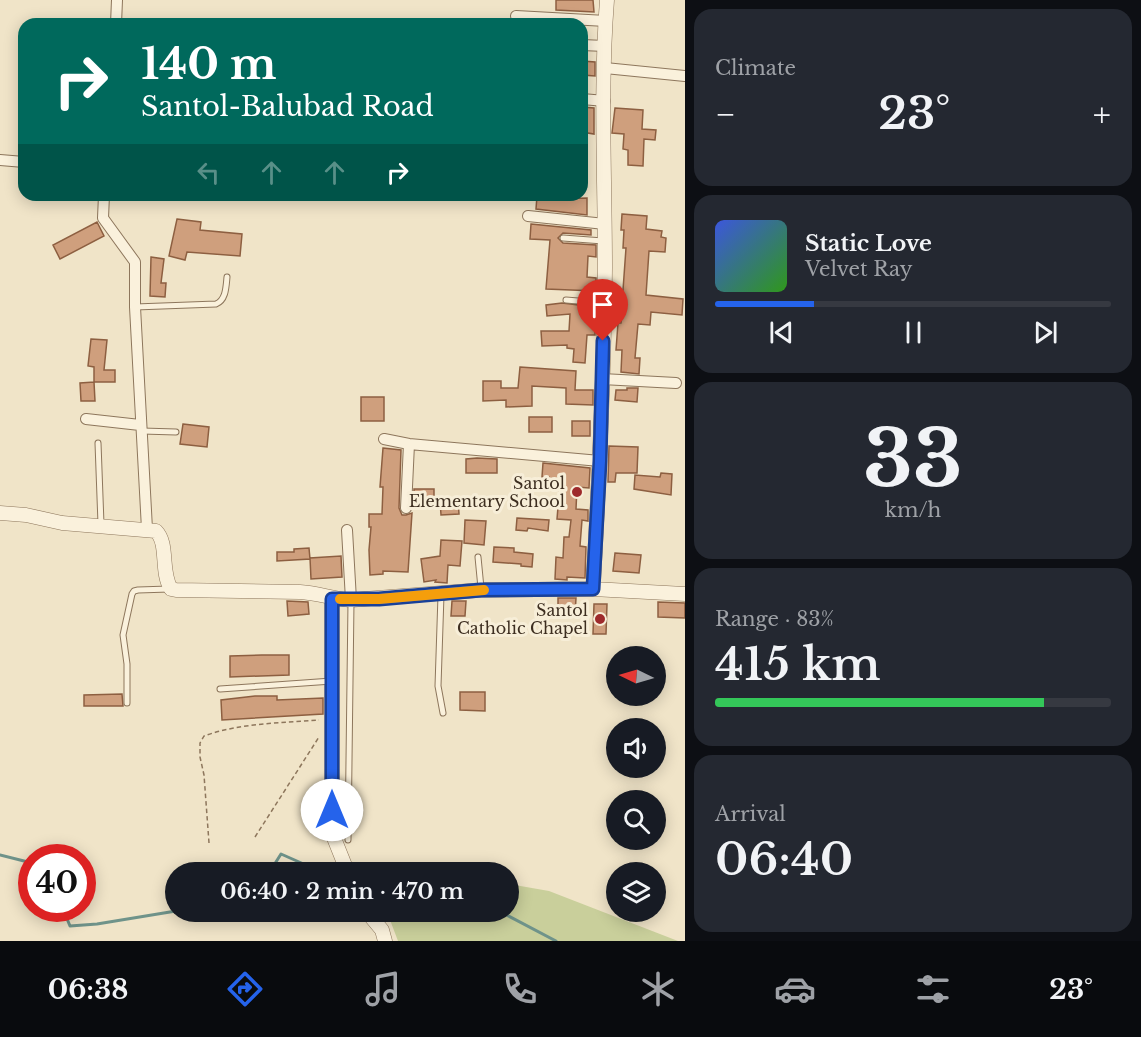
<!DOCTYPE html>
<html lang="en">
<head>
<meta charset="utf-8">
<style>
	body { margin:0; font-family:"Libre Baskerville",serif; background:#242831; color:#f1f3f6; height:100vh; display:flex; flex-direction:column; font-size:22px; white-space:nowrap }
	* { box-sizing:border-box; margin:0 }
	p { font-size:20px; color:#9ea1a6 }
	.icon { flex:none; width:33px; height:33px; fill:none; stroke:currentColor; stroke-width:2; stroke-linecap:round; stroke-linejoin:round }
	.map { position:relative; flex:1; overflow:hidden }
	.side { display:flex; flex-direction:column; gap:9px; padding:9px; background:#0d0f14; width:456px }
	.side>* { flex:none }
	.top-card { position:absolute; left:18px; top:18px; width:570px; height:183px; border-radius:18px; box-shadow:0 3px 15px #0003; background:#00695c; color:#fff; overflow:hidden }
	.needle { width:39px; rotate:275deg }
	.buttons { position:absolute; left:606px; top:646px; display:grid; gap:12px }
	.buttons a { display:grid; place-items:center; width:60px; height:60px; border-radius:50%; background:#171b24; box-shadow:0 3px 15px #0003; font-size:30px }
	.speed { position:absolute; left:18px; top:844px; display:flex; gap:12px; font-size:30px; font-weight:700; text-align:center }
	.speed>* { display:grid; place-content:center; width:78px; height:78px; border-radius:50%; background:#171b24; box-shadow:0 3px 15px #0003; line-height:1 }
	.speed .limit { border:9px solid #d22; background:#fff; color:#111 }
	.pin { position:absolute; display:grid; place-items:center; width:51px; height:51px; color:#fff; margin:-62px -26px; border-radius:50% 50% 50% 0; rotate:-45deg; box-shadow:0 0 6px #0007 }
	.pin .icon { rotate:45deg }
	.me { position:absolute; width:66px; margin:-33px; rotate:0deg; stroke-linejoin:round; filter:drop-shadow(0 0 4px #0008) }
	.turn { display:flex; align-items:center; gap:21px; height:126px; padding:0 24px; font-size:27px }
	.turn .icon { width:78px; height:78px; stroke-width:2.5 }
	.turn b { display:block; font-size:42px; line-height:51px }
	.lanes { display:flex; align-items:center; height:57px; padding:0 24px; background:#0003; justify-content:center; gap:30px; direction:ltr }
	.lanes .off { opacity:.35 }
	.big { font-size:45px; font-weight:600; line-height:1.1 }
	.side .tile { flex:1; display:flex; flex-direction:column; justify-content:center; gap:9px; min-width:0; padding:0 21px; border-radius:18px; background:#242831 }
	.side .dial { align-items:center; gap:0 }
	.dial b { font-size:78px; line-height:1 }
	.song { display:flex; align-items:center; gap:18px }
	.cover { width:72px; height:72px; border-radius:9px; background:linear-gradient(135deg,hsl(230 70% 55%),hsl(110 70% 35%)) }
	.played { height:6px; border-radius:3px; background:linear-gradient(90deg,#2563eb 25%,#363941 25%) }
	.keys { display:flex; justify-content:space-around; direction:ltr }
	.heat { display:flex; justify-content:space-between; align-items:center; font-size:33px; direction:ltr }
	.charge { height:9px; border-radius:4px; background:linear-gradient(90deg,#34c759 83%,#363941 0) }
	.trip { position:absolute; left:165px; top:862px; width:354px; height:60px; border-radius:30px; background:#171b24; box-shadow:0 3px 15px #0003; font-weight:600; line-height:60px; text-align:center }
	.dock { display:flex; height:96px; justify-content:space-around; align-items:center; background:#090b0e; color:#9ea1a6 }
	.dock .icon { width:42px; height:42px }
	.dock .active { color:#2563eb }
	.dock b { font-size:27px; color:#f1f3f6 }
	main { display:flex; flex:1; min-height:0 }
	.map>svg:first-child { display:block }
	.green { fill:#c9cf9b }
	.lines { fill:none; stroke-linecap:round; stroke-linejoin:round }
	.stream { stroke:#6f938a; stroke-width:3 }
	.building { fill:#cf9f7d; stroke:#8d5f41; stroke-width:1.5 }
	.service-casing { stroke:#8d765c; stroke-width:7 }
	.minor-casing { stroke:#8d765c; stroke-width:12 }
	.tertiary-casing { stroke:#8d765c; stroke-width:15 }
	.path { stroke:#8d765c; stroke-width:1.5; stroke-dasharray:4.5 3; stroke-linecap:butt }
	.service { stroke:#faf1dc; stroke-width:5 }
	.minor { stroke:#faf1dc; stroke-width:10 }
	.tertiary { stroke:#faf1dc; stroke-width:14 }
	.route-casing { stroke:#184099; stroke-width:15 }
	.route { stroke:#2563eb; stroke-width:10 }
	.slow { stroke:#f59e0b; stroke-width:10 }
	.poi-dot { fill:#9e2a2b; stroke:#f7eed8; stroke-width:2 }
	.labels { text-anchor:middle; stroke-width:6; stroke-linejoin:round; paint-order:stroke }
	.poi-label { font-size:16px; fill:#3d2e20; stroke:#f7eed8; text-anchor:end }
</style>
</head>
<body>
<main>
<div class="map">
<svg width="685" height="941" viewBox="0 0 685 941">
	<rect width="100%" height="100%" fill="#f0e4c8"/>
	<path class="green" d="M 367,862 L 438,873 L 371,873 Z
		M 509,884 L 549,891 L 678,941 L 398,941 L 387,912 L 508,912 Z"/>
	<g class="lines">
		<path class="stream" d="M 0,855 L 32,863
			M 269,873 L 281,854 L 324,873
			M 63,909 L 70,926 L 97,924 L 176,911
			M 414,912 L 426,917 L 430,912
			M 501,912 L 556,941"/>
	</g>
	<path class="building" d="M 556,0 L 593,0 L 594,12 L 556,10 Z
		M 582,61 L 595,62 L 595,76 L 582,75 Z
		M 582,107 L 594,108 L 594,134 L 582,132 Z
		M 615,108 L 643,110 L 642,129 L 656,130 L 655,140 L 644,139 L 643,166 L 628,165 L 628,150 L 623,149 L 624,134 L 612,133 Z
		M 537,196 L 553,199 L 587,198 L 587,215 L 536,209 Z
		M 622,214 L 647,216 L 646,229 L 662,231 L 661,237 L 666,238 L 665,252 L 649,251 L 646,295 L 683,299 L 682,315 L 651,312 L 650,325 L 638,324 L 635,358 L 640,358 L 639,374 L 621,372 L 622,350 L 616,350 L 618,323 L 621,323 L 623,306 L 620,306 L 621,290 L 623,290 L 626,248 L 623,248 L 624,230 L 621,230 Z
		M 177,219 L 201,222 L 200,230 L 242,234 L 240,256 L 187,252 L 185,260 L 169,256 Z
		M 97,222 L 104,236 L 60,259 L 53,245 Z
		M 531,224 L 591,230 L 591,235 L 563,233 L 558,238 L 563,243 L 596,245 L 596,257 L 588,256 L 587,277 L 596,278 L 596,291 L 546,289 L 550,240 L 530,239 Z
		M 151,257 L 164,259 L 161,283 L 166,283 L 165,297 L 150,296 Z
		M 562,303 L 595,307 L 595,335 L 587,335 L 585,363 L 573,362 L 574,349 L 567,348 L 567,345 L 542,346 L 541,331 L 569,331 L 570,314 L 547,316 L 546,305 Z
		M 91,339 L 107,340 L 104,370 L 115,370 L 115,382 L 94,382 L 94,367 L 88,366 Z
		M 520,367 L 576,371 L 575,390 L 593,390 L 593,405 L 566,404 L 566,388 L 532,386 L 532,406 L 506,407 L 506,400 L 483,401 L 483,381 L 501,381 L 501,388 L 518,388 Z
		M 94,382 L 95,401 L 81,401 L 80,383 Z
		M 627,388 L 638,388 L 637,402 L 615,400 L 616,390 L 627,390 Z
		M 361,397 L 384,397 L 384,421 L 361,421 Z
		M 529,417 L 552,417 L 552,432 L 529,432 Z
		M 572,421 L 590,421 L 590,436 L 572,436 Z
		M 183,424 L 209,427 L 207,447 L 180,444 Z
		M 609,446 L 638,447 L 637,473 L 616,473 L 615,482 L 608,482 Z
		M 383,448 L 401,450 L 399,508 L 402,515 L 406,515 L 412,513 L 408,572 L 383,571 L 383,574 L 370,575 L 369,550 L 371,527 L 369,527 L 369,514 L 382,514 L 383,487 L 380,487 Z
		M 477,458 L 497,459 L 497,473 L 466,473 L 466,459 Z
		M 543,463 L 590,468 L 589,488 L 577,487 L 576,509 L 588,510 L 588,521 L 582,520 L 580,546 L 586,547 L 585,578 L 567,577 L 567,580 L 555,579 L 556,557 L 563,558 L 564,537 L 569,537 L 571,520 L 557,519 L 560,483 L 549,482 L 549,477 L 542,477 Z
		M 661,473 L 672,474 L 671,495 L 634,489 L 635,475 L 660,477 Z
		M 414,489 L 434,489 L 434,504 L 414,504 Z
		M 440,499 L 458,499 L 459,514 L 441,515 Z
		M 517,518 L 549,520 L 548,531 L 528,528 L 527,531 L 516,530 Z
		M 465,520 L 486,521 L 484,545 L 464,543 Z
		M 441,540 L 462,541 L 460,566 L 448,565 L 447,583 L 435,582 L 436,580 L 424,582 L 421,559 L 440,556 Z
		M 494,547 L 514,548 L 514,552 L 533,554 L 532,567 L 521,566 L 521,564 L 493,562 Z
		M 309,548 L 310,559 L 277,561 L 277,552 L 294,552 L 294,549 Z
		M 615,553 L 641,555 L 639,573 L 613,571 Z
		M 341,556 L 342,577 L 311,579 L 310,558 Z
		M 558,598 L 576,598 L 575,615 L 558,614 Z
		M 287,601 L 308,602 L 309,614 L 288,616 Z
		M 452,601 L 466,601 L 465,616 L 451,616 Z
		M 658,602 L 685,603 L 685,618 L 658,617 Z
		M 594,604 L 607,604 L 606,634 L 593,634 Z
		M 262,655 L 289,655 L 289,675 L 230,677 L 230,656 Z
		M 460,692 L 485,692 L 485,711 L 460,710 Z
		M 122,694 L 123,706 L 84,706 L 84,695 Z
		M 255,696 L 277,696 L 277,700 L 323,698 L 323,714 L 222,720 L 221,700 Z"/>
	<g class="lines">
		<defs>
			<path id="service" d="M 563,238 L 603,241
				M 566,300 L 602,303
				M 135,307 L 216,304 C 226,300 226,287 227,277
				M 142,431 L 176,432
				M 98,443 L 101,524
				M 478,557 L 481,588
				M 441,595 L 438,686 L 443,713
				M 220,689 L 332,681
				M 127,703 L 127,664 L 123,635 L 132,594 L 134,591 L 138,590 L 169,589
				M 348,840 L 351,602"/>
			<path id="minor" d="M 516,16 L 606,21
				M 116,24 L 117,0
				M 582,45 L 605,46
				M 605,68 L 685,76
				M 582,99 L 605,101
				M 0,160 L 24,162
				M 104,195 L 103,218 L 135,262 L 135,307 L 147,529
				M 528,216 L 605,224
				M 602,379 L 676,383
				M 86,419 L 140,425
				M 384,439 L 409,444 L 600,461
				M 406,508 L 409,444
				M 347,530 L 351,600"/>
			<path id="tertiary" d="M 0,513 L 26,515 L 62,523 L 156,531 C 169,544 160,571 171,589 L 176,590 L 300,592 C 318,593 333,599 351,600 L 481,590 L 593,589 L 685,594
				M 593,589 C 599,482 604,375 605,268 C 605,179 600,89 607,0
				M 332,599 L 332,833 L 348,873
				M 367,912 L 382,930 L 385,941"/>
		</defs>
		<use href="#service" class="service-casing"/>
		<use href="#minor" class="minor-casing"/>
		<use href="#tertiary" class="tertiary-casing"/>
		<path class="path" d="M 255,837 L 319,737
			M 209,843 L 204,775 L 200,757 L 200,743 L 204,736 C 240,723 281,723 319,720"/>
		<use href="#service" class="service"/>
		<use href="#minor" class="minor"/>
		<use href="#tertiary" class="tertiary"/>
	</g>
	<g class="lines">
		<defs>
			<path id="route" d="M 332,810 L 332,599 L 379,599 L 481,590 L 593,589 L 600,461 L 603,341"/>
		</defs>
		<use href="#route" class="route-casing"/>
		<use href="#route" class="route"/>
		<path class="slow" d="M 340,599 L 379,599 L 484,590"/>
	</g>
	<g class="poi-dot">
		<circle cx="577" cy="492" r="6"/>
		<circle cx="600" cy="619" r="6"/>
	</g>
	<g class="labels">
		<g class="poi-label">
			<text x="565" y="489">Santol<tspan x="565" dy="18">Elementary School</tspan></text>
			<text x="588" y="616">Santol<tspan x="588" dy="18">Catholic Chapel</tspan></text>
		</g>
	</g>
</svg>
<div class="buttons">
<a><svg class="needle" viewBox="-14 -14 28 28"><path d="M0-13l5 13h-10z" fill="#e53935"/><path d="M0 13l5-13h-10z" fill="#9ea1a6"/></svg></a>
<a><svg class="icon" aria-label="sound" viewBox="0 0 24 24"><path d="M4 9h4l5-4v14l-5-4H4zM17 9q2 3 0 6"/></svg></a>
<a><svg class="icon" aria-label="search" viewBox="0 0 24 24"><circle cx="10" cy="10" r="6"/><path d="M15 15l6 6"/></svg></a>
<a><svg class="icon" aria-label="layers" viewBox="0 0 24 24"><path d="M12 4l9 5-9 5-9-5zM3 14l9 5 9-5"/></svg></a>
</div>
<div class="speed"><div class="limit">40</div></div>
<div class="pin" style="left:603px;top:341px;background:#d93025"><svg class="icon" aria-label="arrive" viewBox="0 0 24 24"><path d="M6 21V4h12l-3 4 3 4H6"/></svg></div>
<svg class="me" style="left:332px;top:810px" viewBox="-20 -20 40 40"><circle r="19" fill="#fff"/><path d="M0-13L10 11 0 6-10 11z" fill="#2563eb"/></svg>
<div class="trip">06:40 · 2 min · 470 m</div>
<div class="top-card">
<div class="turn"><svg class="icon" aria-label="right" viewBox="0 0 24 24"><path d="M7 20v-9h11M14 6l5 5-5 5"/></svg><div><b>140 m</b>Santol-Balubad Road</div></div>
<div class="lanes"><svg class="icon off" aria-label="left" viewBox="0 0 24 24"><path d="M17 20v-9H6M10 6l-5 5 5 5"/></svg><svg class="icon off" aria-label="ahead" viewBox="0 0 24 24"><path d="M12 20V5M6 11l6-6 6 6"/></svg><svg class="icon off" aria-label="ahead" viewBox="0 0 24 24"><path d="M12 20V5M6 11l6-6 6 6"/></svg><svg class="icon" aria-label="right" viewBox="0 0 24 24"><path d="M7 20v-9h11M14 6l5 5-5 5"/></svg></div>
</div>
</div>
<section class="side">
<div class="tile"><p>Climate</p>
<div class="heat"><a>−</a><b class="big">23°</b><a>+</a></div>
</div>
<div class="tile">
<div class="song"><i class="cover"></i><div><b>Static Love</b><p>Velvet Ray</p></div></div>
<div class="played"></div>
<div class="keys"><svg class="icon" aria-label="previous" viewBox="0 0 24 24"><path d="M18 5L8 12l10 7zM5 5v14"/></svg><svg class="icon" aria-label="pause" viewBox="0 0 24 24"><path d="M8 5v14M16 5v14"/></svg><svg class="icon" aria-label="next" viewBox="0 0 24 24"><path d="M6 5l10 7-10 7zM19 5v14"/></svg></div>
</div>
<div class="tile dial"><b>33</b><p>km/h</p></div>
<div class="tile"><p>Range · 83%</p><b class="big">415 km</b><div class="charge"></div></div>
<div class="tile"><p>Arrival</p><b class="big">06:40</b></div>
</section>
</main>
<nav class="dock">
<b>06:38</b>
<svg class="icon active" aria-label="directions" viewBox="0 0 24 24"><path d="M12 3l9 9-9 9-9-9zM9 14v-3h6M13 9l2 2-2 2"/></svg>
<svg class="icon" aria-label="music" viewBox="0 0 24 24"><path d="M9 18V5l10-2v13"/><circle cx="6" cy="18" r="3"/><circle cx="16" cy="16" r="3"/></svg>
<svg class="icon" aria-label="phone" viewBox="0 0 24 24"><path d="M5 4h4l2 5-3 2q2 4 5 5l2-3 5 2v4C11 20 4 13 5 4z"/></svg>
<svg class="icon" aria-label="climate" viewBox="0 0 24 24"><path d="M12 3v18M4 7l16 10M4 17L20 7"/></svg>
<svg class="icon" aria-label="car" viewBox="0 0 24 24"><path d="M5 17H2v-5l4-1 3-4h7l3 4 3 1v5h-3M9 17h6M6 11h13"/><circle cx="7" cy="17" r="2"/><circle cx="17" cy="17" r="2"/></svg>
<svg class="icon" aria-label="filters" viewBox="0 0 24 24"><path d="M4 7h16M4 17h16"/><circle cx="9" cy="7" r="2"/><circle cx="15" cy="17" r="2"/></svg>
<b>23°</b>
</nav>
</body>
</html>
